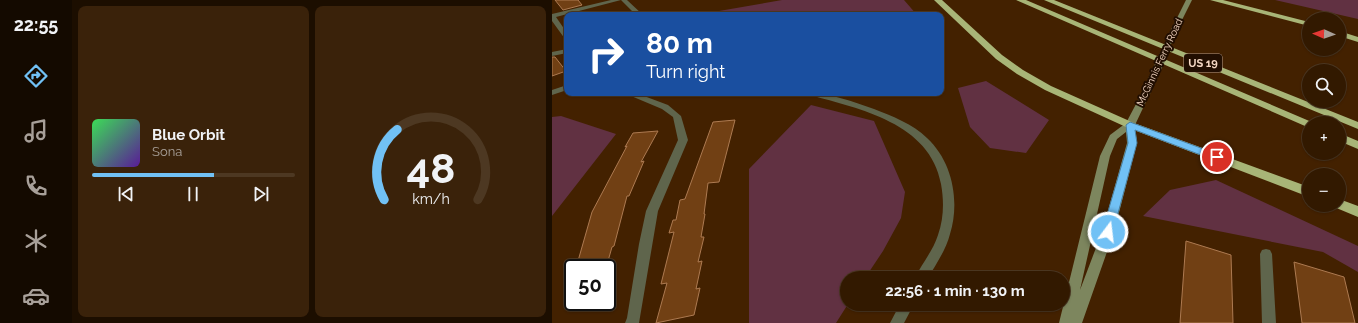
<!DOCTYPE html>
<html lang="en">
<head>
<meta charset="utf-8">
<style>
	body { margin:0; font-family:Raleway,sans-serif; background:#3a220a; color:#f1f3f6; height:100vh; display:flex; flex-direction:column; font-size:15px; white-space:nowrap }
	* { box-sizing:border-box; margin:0 }
	p { font-size:13px; color:#a8a099 }
	.icon { flex:none; width:22px; height:22px; fill:none; stroke:currentColor; stroke-width:2; stroke-linecap:round; stroke-linejoin:round }
	.map { position:relative; flex:1; overflow:hidden }
	.sheet { display:flex; flex-direction:column; gap:6px; padding:6px; background:#1c0e00; width:480px }
	.sheet>* { flex:none }
	.hud { position:absolute; left:12px; top:12px; width:380px; height:84px; border-radius:8px; box-shadow:0 1px 3px #0004,0 0 0 1px #4d3822; background:#1a4fa0; color:#fff; overflow:hidden }
	.needle { width:26px; rotate:272deg }
	.buttons { position:absolute; left:750px; top:12px; display:grid; gap:8px }
	.buttons a { display:grid; place-items:center; width:44px; height:44px; border-radius:50%; background:#321900; box-shadow:0 1px 3px #0004,0 0 0 1px #4d3822; font-size:20px }
	.speed { position:absolute; left:12px; top:259px; display:flex; gap:8px; font-size:20px; font-weight:700; text-align:center }
	.speed>* { display:grid; place-content:center; width:52px; height:52px; border-radius:50%; background:#321900; box-shadow:0 1px 3px #0004,0 0 0 1px #4d3822; line-height:1 }
	.speed .limit { border:2px solid #111; border-radius:6px; background:#fff; color:#111 }
	.pin { position:absolute; display:grid; place-items:center; width:34px; height:34px; color:#fff; margin:-17px; border:2px solid #fff; border-radius:50%; box-shadow:0 1px 4px #0007 }
	.me { position:absolute; width:44px; margin:-22px; rotate:15deg; stroke-linejoin:round; filter:drop-shadow(0 0 3px #0008) }
	.turn { display:flex; align-items:center; gap:14px; height:84px; padding:0 16px; font-size:18px }
	.turn .icon { width:52px; height:52px; stroke-width:2.5 }
	.turn b { display:block; font-size:28px; line-height:34px }
	.sheet .widget { flex:1; display:flex; flex-direction:column; justify-content:center; gap:6px; min-width:0; padding:0 14px; border-radius:8px; background:#3a220a }
	.sheet .dial { align-items:center; gap:0 }
	.dial svg { height:104px; overflow:visible; fill:none; stroke:#4d3822; stroke-width:7; stroke-linecap:round; text-anchor:middle }
	.dial text { fill:#f1f3f6; stroke:none }
	.song { display:flex; align-items:center; gap:12px }
	.cover { width:48px; height:48px; border-radius:6px; background:linear-gradient(135deg,hsl(130 70% 55%),hsl(270 70% 35%)) }
	.played { height:4px; border-radius:2px; background:linear-gradient(90deg,#71c1f5 60%,#4d3822 60%) }
	.keys { display:flex; justify-content:space-around; direction:ltr }
	.sheet .tiles { flex:1; display:grid; gap:6px; grid-template-columns:repeat(2,1fr) }
	.trip { position:absolute; left:288px; top:271px; width:230px; height:40px; border-radius:20px; background:#321900; box-shadow:0 1px 3px #0004,0 0 0 1px #4d3822; font-weight:700; line-height:40px; text-align:center }
	main { display:flex; flex:1; min-height:0 }
	.menu { display:flex; flex-direction:column; width:72px; justify-content:space-around; align-items:center; background:#140a00; color:#a8a099 }
	.menu .icon { width:28px; height:28px }
	.menu .on { color:#71c1f5 }
	.menu b { font-size:18px; color:#f1f3f6 }
	.map>svg:first-child { display:block }
	.green { fill:#613142 }
	.building { fill:#714014; stroke:#ad7a51 }
	.lines { fill:none; stroke-linecap:round; stroke-linejoin:round }
	.street { fill:#5f654c; fill-rule:evenodd }
	.secondary { fill:#7d865e; fill-rule:evenodd }
	.highway { fill:#a8b577; fill-rule:evenodd }
	.secondary-bridge-far1 { stroke:#7d865e; stroke-width:6 }
	.secondary-bridge { stroke:#7d865e; stroke-width:8 }
	.route { fill:#71c1f5; stroke:#497d9f }
	.labels { text-anchor:middle; stroke-width:4; stroke-linejoin:round; paint-order:stroke }
	.far-street-label { font-size:10px; fill:#f4d7c3; stroke:#210e01 }
	.shield { fill:#210e01; stroke:#b59b89; stroke-width:1 }
	.shield-label { font-size:11px; font-weight:bold; fill:#f4d7c3 }
</style>
</head>
<body>
<main>
<nav class="menu">
<b>22:55</b>
<svg class="icon on" aria-label="directions" viewBox="0 0 24 24"><path d="M12 3l9 9-9 9-9-9zM9 14v-3h6M13 9l2 2-2 2"/></svg>
<svg class="icon" aria-label="music" viewBox="0 0 24 24"><path d="M9 18V5l10-2v13"/><circle cx="6" cy="18" r="3"/><circle cx="16" cy="16" r="3"/></svg>
<svg class="icon" aria-label="phone" viewBox="0 0 24 24"><path d="M5 4h4l2 5-3 2q2 4 5 5l2-3 5 2v4C11 20 4 13 5 4z"/></svg>
<svg class="icon" aria-label="climate" viewBox="0 0 24 24"><path d="M12 3v18M4 7l16 10M4 17L20 7"/></svg>
<svg class="icon" aria-label="car" viewBox="0 0 24 24"><path d="M5 17H2v-5l4-1 3-4h7l3 4 3 1v5h-3M9 17h6M6 11h13"/><circle cx="7" cy="17" r="2"/><circle cx="17" cy="17" r="2"/></svg>
</nav>
<section class="sheet">
<div class="tiles">
<div class="widget">
<div class="song"><i class="cover"></i><div><b>Blue Orbit</b><p>Sona</p></div></div>
<div class="played"></div>
<div class="keys"><svg class="icon" aria-label="previous" viewBox="0 0 24 24"><path d="M18 5L8 12l10 7zM5 5v14"/></svg><svg class="icon" aria-label="pause" viewBox="0 0 24 24"><path d="M8 5v14M16 5v14"/></svg><svg class="icon" aria-label="next" viewBox="0 0 24 24"><path d="M6 5l10 7-10 7zM19 5v14"/></svg></div>
</div>
<div class="widget dial"><svg viewBox="0 0 100 80">
<path d="M14 69A42 42 0 1 1 86 69"/>
<path d="M14 69A42 42 0 0 1 24 15" stroke="#71c1f5"/>
<text x="50" y="56" font-size="32" font-weight="700">48</text>
<text x="50" y="72" font-size="11">km/h</text>
</svg></div>
</div>
</section>
<div class="map">
<svg width="806" height="323" viewBox="0 0 806 323">
	<rect width="100%" height="100%" fill="#432100"/>
	<path class="green" d="M 230,0 L 352,0 L 365,15 L 163,15 L 167,11 Z
		M 723,0 L 806,0 L 806,19 Z
		M 434,81 L 497,120 L 474,153 L 438,148 L 418,127 L 406,88 Z
		M 259,105 L 322,121 L 353,192 L 349,218 L 331,251 L 313,278 L 295,278 L 295,304 L 296,304 L 284,323 L 197,323 L 197,169 Z
		M 9,116 L 64,134 L 0,216 L 0,117 Z
		M 664,180 L 806,246 L 806,272 L 771,252 L 591,216 L 618,190 Z"/>
	<path class="building" d="M 3,0 L 26,0 L 30,5 L 11,10 Z
		M 0,57 L 3,57 L 14,71 L 0,76 Z
		M 183,120 L 167,182 L 156,183 L 152,214 L 153,214 L 149,237 L 152,237 L 146,262 L 150,261 L 144,289 L 148,288 L 142,315 L 104,323 L 115,283 L 109,284 L 122,232 L 117,233 L 121,220 L 124,220 L 128,200 L 133,199 L 161,122 Z
		M 106,131 L 89,162 L 92,161 L 77,196 L 75,196 L 62,246 L 60,247 L 54,268 L 24,268 L 40,212 L 75,146 L 73,147 L 81,133 Z
		M 634,241 L 679,255 L 681,323 L 628,323 Z
		M 742,262 L 792,277 L 803,323 L 750,323 Z"/>
	<g class="lines">
		<path class="street" d="M 59,0 L 69,0 L 4,17 L 15,33 L 15,40 L 13,39 L 0,21 L 0,14 Z
			M 69,0 L 75,0 L 91,15 L 84,15 Z
			M 15,49 L 15,53 L 0,56 L 0,52 Z
			M 15,85 L 15,90 L 0,95 L 0,90 Z
			M 72,93 L 84,93 L 116,105 L 129,116 L 136,140 L 106,211 L 87,323 L 73,323 L 75,318 L 87,244 L 94,211 L 126,140 L 121,117 L 110,109 Z
			M 257,93 C 279,93 301,102 322,109 C 340,116 361,124 375,138 C 401,162 408,202 398,234 C 394,250 384,264 376,278 L 363,278 C 370,263 381,251 386,235 C 392,218 392,201 389,184 C 378,123 308,109 258,95 Z
			M 714,249 L 718,250 L 720,254 L 724,323 L 710,323 L 708,254 L 710,250 Z
			M 348,304 L 362,304 L 352,323 L 338,323 Z"/>
		<path class="secondary" d="M 634,0 L 640,0 L 627,26 L 622,27 L 621,26 Z
			M 592,89 L 598,89 L 599,91 L 583,125 L 585,143 L 562,232 L 530,323 L 507,323 L 548,156 L 558,135 L 574,123 ZM 574,132 L 575,143 L 550,232 L 528,290 L 558,156 L 565,139 Z"/>
		<path class="highway" d="M 382,0 L 390,0 L 450,55 L 471,70 L 499,86 L 582,123 L 757,187 L 757,197 L 574,127 L 493,90 L 465,74 L 444,59 Z
			M 464,0 L 474,0 L 762,123 L 757,123 L 757,127 L 753,126 Z
			M 492,0 L 502,0 L 806,122 L 806,129 Z
			M 658,0 L 671,0 L 757,22 L 757,26 Z
			M 787,31 L 806,37 L 806,42 L 787,36 Z
			M 787,133 L 806,141 L 806,149 L 787,141 Z
			M 787,199 L 806,206 L 806,217 L 782,207 L 781,205 L 787,205 Z"/>
		<path class="secondary-bridge-far1" d="M 610,57 L 624,26"/>
		<path class="secondary-bridge" d="M 595,91 L 611,56"/>
	</g>
	<path class="route" d="M 578,122 L 668,155 L 670,157 L 668,160 L 662,160 L 583,130 L 585,143 L 561,232 L 559,235 L 556,236 L 552,235 L 550,232 L 576,143 L 574,125 Z"/>
	<g class="labels">
		<g class="far-street-label">
			<text transform="translate(607 62) rotate(-65)" y="4">McGinnis Ferry Road</text>
		</g>
		<rect class="shield" x="632" y="54" width="38" height="18" rx="3"/>
		<g class="shield-label">
			<text x="651" y="67">US 19</text>
		</g>
	</g>
</svg>
<div class="buttons">
<a><svg class="needle" viewBox="-14 -14 28 28"><path d="M0-13l5 13h-10z" fill="#e53935"/><path d="M0 13l5-13h-10z" fill="#a8a099"/></svg></a>
<a><svg class="icon" aria-label="search" viewBox="0 0 24 24"><circle cx="10" cy="10" r="6"/><path d="M15 15l6 6"/></svg></a>
<a>+</a>
<a>−</a>
</div>
<div class="speed"><div class="limit">50</div></div>
<div class="pin" style="left:665px;top:157px;background:#d93025"><svg class="icon" aria-label="arrive" viewBox="0 0 24 24"><path d="M6 21V4h12l-3 4 3 4H6"/></svg></div>
<svg class="me" style="left:556px;top:232px" viewBox="-20 -20 40 40"><circle r="17" fill="#71c1f5" stroke="#fff" stroke-width="3"/><path d="M0-11L8 9 0 5-8 9z" fill="#fff"/></svg>
<div class="trip">22:56 · 1 min · 130 m</div>
<div class="hud">
<div class="turn"><svg class="icon" aria-label="right" viewBox="0 0 24 24"><path d="M7 20v-9h11M14 6l5 5-5 5"/></svg><div><b>80 m</b>Turn right</div></div>
</div>
</div>
</main>
</body>
</html>
